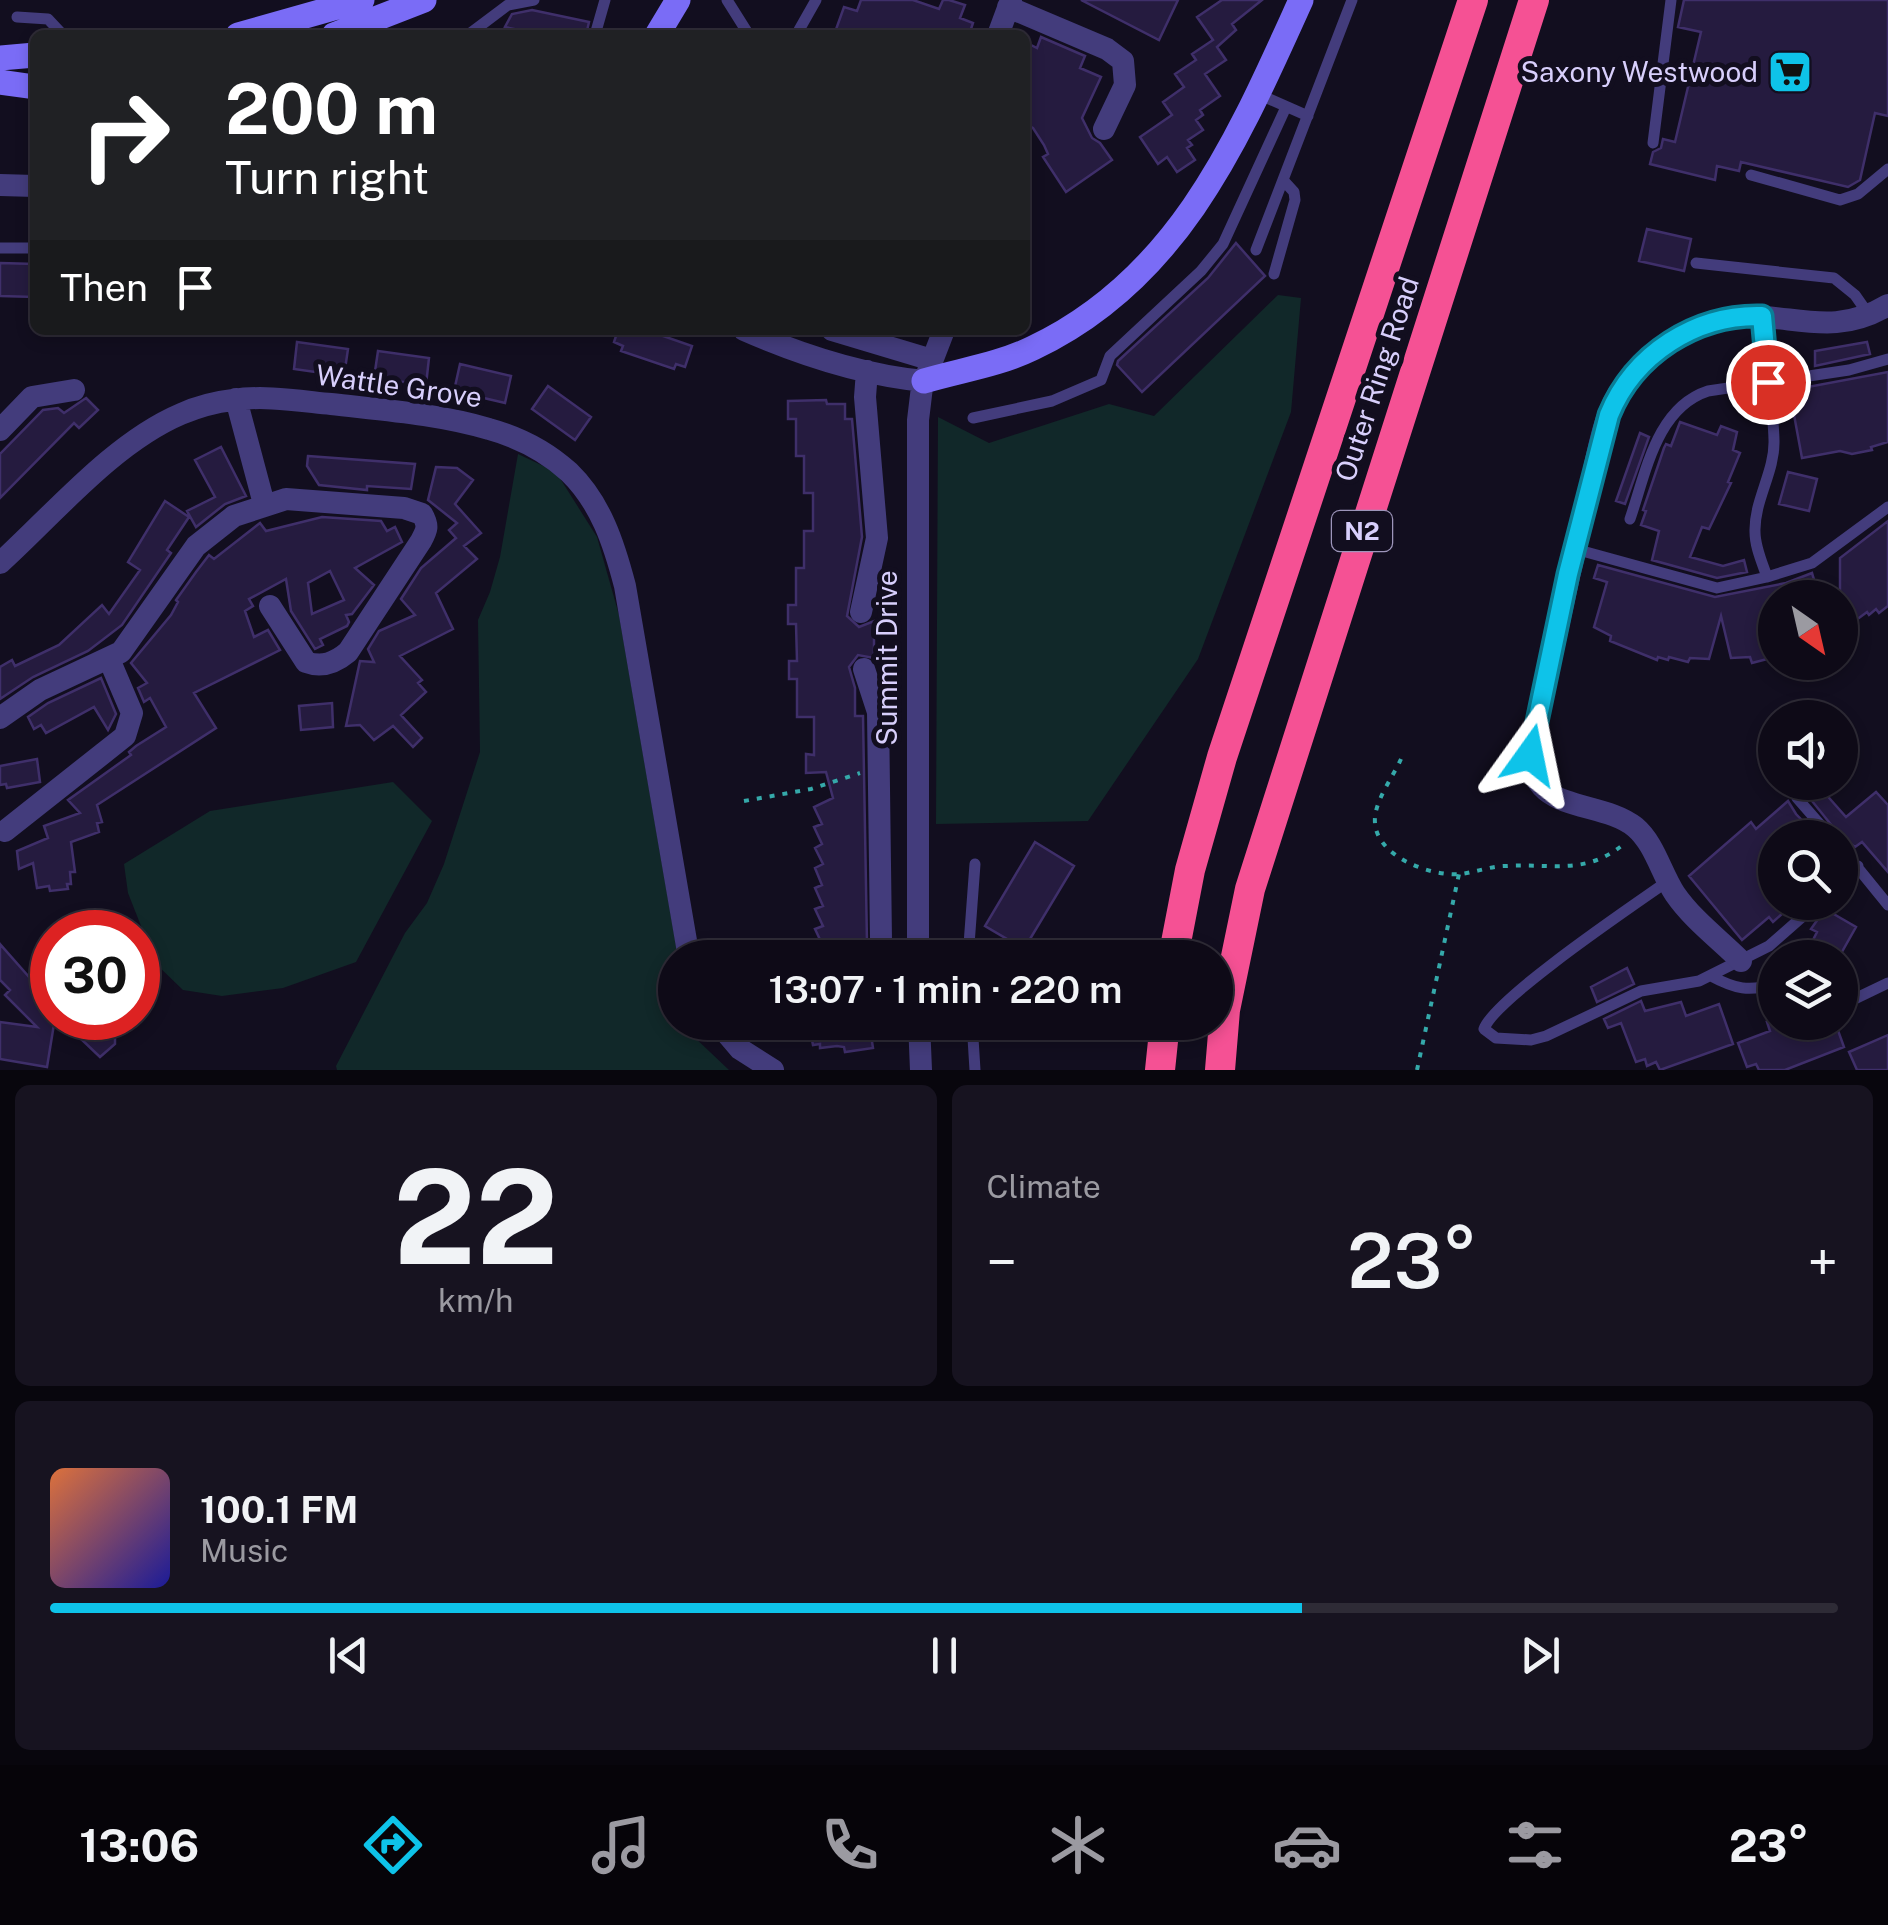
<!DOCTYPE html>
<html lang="en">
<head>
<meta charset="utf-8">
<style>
	body { margin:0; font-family:"Public Sans",sans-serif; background:#171320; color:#f1f3f6; height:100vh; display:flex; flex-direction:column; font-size:38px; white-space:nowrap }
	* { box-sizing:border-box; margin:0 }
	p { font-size:32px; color:#9b9aa1 }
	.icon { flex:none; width:55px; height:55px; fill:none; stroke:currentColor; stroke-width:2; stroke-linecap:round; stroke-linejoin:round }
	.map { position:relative; height:1070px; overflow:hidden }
	.sheet { display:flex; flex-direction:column; gap:15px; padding:15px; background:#08060d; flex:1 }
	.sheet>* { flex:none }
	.hud { position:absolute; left:30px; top:30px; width:1000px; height:305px; border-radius:15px; box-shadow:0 5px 15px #0003,0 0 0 2px #2e2b36; background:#202124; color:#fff; overflow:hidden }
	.needle { width:65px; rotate:146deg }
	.buttons { position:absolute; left:1758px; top:580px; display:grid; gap:20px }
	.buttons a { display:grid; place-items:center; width:100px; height:100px; border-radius:50%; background:#0e0a17; box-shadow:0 5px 15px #0003,0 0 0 2px #2e2b36; font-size:50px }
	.speed { position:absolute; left:30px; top:910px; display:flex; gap:20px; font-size:50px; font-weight:700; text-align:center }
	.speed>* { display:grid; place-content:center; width:130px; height:130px; border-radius:50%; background:#0e0a17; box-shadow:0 5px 15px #0003,0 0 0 2px #2e2b36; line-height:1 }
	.speed .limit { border:15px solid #d22; background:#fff; color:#111 }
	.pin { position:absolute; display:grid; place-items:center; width:85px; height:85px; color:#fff; margin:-42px; border:5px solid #fff; border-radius:50%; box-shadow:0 2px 10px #0007 }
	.me { position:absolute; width:110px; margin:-55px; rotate:12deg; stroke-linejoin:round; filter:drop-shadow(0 0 8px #0008) }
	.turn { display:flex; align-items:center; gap:35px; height:210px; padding:0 30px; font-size:45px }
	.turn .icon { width:130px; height:130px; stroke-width:2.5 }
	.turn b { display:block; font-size:70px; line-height:85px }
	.then { display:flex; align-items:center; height:95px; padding:0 30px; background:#0003; gap:20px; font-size:38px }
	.big { font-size:75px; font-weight:600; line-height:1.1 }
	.sheet .card { flex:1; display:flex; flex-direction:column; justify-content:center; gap:15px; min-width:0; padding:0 35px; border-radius:15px; background:#171320 }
	.sheet .dial { align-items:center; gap:0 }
	.dial b { font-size:130px; line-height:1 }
	.song { display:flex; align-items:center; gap:30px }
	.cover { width:120px; height:120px; border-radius:15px; background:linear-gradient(135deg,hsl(20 70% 55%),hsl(240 70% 35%)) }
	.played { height:10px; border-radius:5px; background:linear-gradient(90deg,#0ec3e9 70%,#2e2b36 70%) }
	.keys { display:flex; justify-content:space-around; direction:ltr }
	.heat { display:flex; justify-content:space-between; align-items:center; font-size:55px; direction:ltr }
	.sheet .tiles { flex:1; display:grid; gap:15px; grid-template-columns:1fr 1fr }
	.card:last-child { grid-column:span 2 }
	.trip { position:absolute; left:658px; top:940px; width:575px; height:100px; border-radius:50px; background:#0e0a17; box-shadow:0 5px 15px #0003,0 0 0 2px #2e2b36; font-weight:600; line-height:100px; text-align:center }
	.dock { display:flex; height:160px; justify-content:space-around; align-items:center; background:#060409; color:#9b9aa1 }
	.dock .icon { width:70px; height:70px }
	.dock .active { color:#0ec3e9 }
	.dock b { font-size:45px; color:#f1f3f6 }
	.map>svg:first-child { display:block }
	.green { fill:#112829 }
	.building { fill:#251b3f; stroke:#3f2f6a; stroke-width:2.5; fill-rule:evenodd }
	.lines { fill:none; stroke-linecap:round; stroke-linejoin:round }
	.path { stroke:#35a9aa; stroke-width:4; stroke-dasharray:5 8; stroke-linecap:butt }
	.lane { stroke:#433c7c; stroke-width:11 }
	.street { stroke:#433c7c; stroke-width:22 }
	.secondary { stroke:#7a6cf6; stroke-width:25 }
	.highway { stroke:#f55194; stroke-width:30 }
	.route-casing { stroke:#097f97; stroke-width:25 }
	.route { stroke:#0ec3e9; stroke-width:18 }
	.labels { text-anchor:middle; stroke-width:10; stroke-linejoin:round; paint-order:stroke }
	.shield { fill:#120e1f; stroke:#9d95ba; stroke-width:2.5 }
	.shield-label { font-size:25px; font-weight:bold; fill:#d8cffc }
	.poi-label { font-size:28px; fill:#d8cffc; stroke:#120e1f; text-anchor:end }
	.street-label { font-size:28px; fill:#d8cffc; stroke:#120e1f }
</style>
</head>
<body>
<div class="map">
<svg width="1888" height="1070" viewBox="0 0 1888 1070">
	<rect width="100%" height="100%" fill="#120e1f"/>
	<path class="green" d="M 1278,295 L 1301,298 L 1291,412 L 1198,659 L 1088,821 L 936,824 L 938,417 L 989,443 L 1109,404 L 1154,416 Z
		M 518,454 L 556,472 L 597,537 L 619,615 L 678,957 L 675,958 L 675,1022 L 689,1023 L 691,1034 L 729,1070 L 337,1070 L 336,1066 L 405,933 L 427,903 L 444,864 L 480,752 L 478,620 L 490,592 L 500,557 Z
		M 393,782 L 432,821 L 356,962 L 283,988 L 222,996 L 183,990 L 156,964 L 128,893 L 124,864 L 210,811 Z"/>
	<path class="building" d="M 861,0 L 913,0 L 939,9 L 943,0 L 949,0 L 965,5 L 960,18 L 973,23 L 969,35 L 834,35 L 844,7 L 857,11 Z
		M 1081,0 L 1178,0 L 1159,40 Z
		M 1222,0 L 1262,0 L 1232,24 L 1236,30 L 1217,47 L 1226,60 L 1205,74 L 1220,96 L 1200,110 L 1203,115 L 1196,120 L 1203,130 L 1188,140 L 1192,145 L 1187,148 L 1195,160 L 1177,172 L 1167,157 L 1158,164 L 1140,137 L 1172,115 L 1163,102 L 1184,87 L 1175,74 L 1196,60 L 1192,54 L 1213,40 L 1197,17 Z
		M 1684,0 L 1888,0 L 1888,116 L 1875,113 L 1860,180 L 1848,187 L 1741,162 L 1739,171 L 1717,166 L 1715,180 L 1650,164 L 1653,152 L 1661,148 L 1663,139 L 1675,142 L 1701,32 L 1678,27 Z
		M 532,10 L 589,22 L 586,35 L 513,35 L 514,29 L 505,27 L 512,14 Z
		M 1041,37 L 1085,56 L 1080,68 L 1101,77 L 1082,118 L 1092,138 L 1100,143 L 1112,160 L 1066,192 L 1043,157 L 1048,154 L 1044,145 L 1033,128 L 1025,124 L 1025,42 L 1037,48 Z
		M 1647,229 L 1691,239 L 1684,271 L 1639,261 Z
		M 1236,243 L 1265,276 L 1142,392 L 1117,365 L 1118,361 L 1208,278 Z
		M 0,263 L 35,264 L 35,297 L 0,296 Z
		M 618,330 L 646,330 L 692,346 L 685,367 L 676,364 L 674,369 L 621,351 L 623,346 L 614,342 Z
		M 297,342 L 348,349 L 344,376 L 294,369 Z
		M 1867,342 L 1870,354 L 1815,366 L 1815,351 Z
		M 378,351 L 429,358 L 426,385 L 374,378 Z
		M 460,364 L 511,376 L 505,403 L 454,391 Z
		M 1888,372 L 1888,442 L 1871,447 L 1872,450 L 1852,454 L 1840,451 L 1802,458 L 1792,404 L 1784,406 L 1781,392 Z
		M 548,386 L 591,417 L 575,440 L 532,409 Z
		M 86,398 L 98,410 L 79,428 L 74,423 L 0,498 L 0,454 L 43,410 L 58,408 L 64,413 Z
		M 826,400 L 827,404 L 845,404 L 845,419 L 852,419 L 862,537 L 847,616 L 859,627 L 874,621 L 874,658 L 858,655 L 849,667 L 855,688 L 855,716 L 863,716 L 867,943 L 843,958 L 798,958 L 823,946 L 815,929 L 823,926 L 815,909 L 823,906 L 815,888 L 822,885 L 815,868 L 823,864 L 815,848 L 822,844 L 814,827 L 822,824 L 814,807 L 833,798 L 826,772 L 806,773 L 806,754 L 814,755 L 814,717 L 797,717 L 797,679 L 789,679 L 789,661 L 797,661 L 796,624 L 788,624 L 788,605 L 796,605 L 796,568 L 804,568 L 804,531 L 813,531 L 813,493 L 804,493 L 804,456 L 796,456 L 796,419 L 788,419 L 788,401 Z
		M 1680,422 L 1717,435 L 1721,426 L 1737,432 L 1733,450 L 1740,453 L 1728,482 L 1731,483 L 1709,529 L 1702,527 L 1690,557 L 1723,566 L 1744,560 L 1747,572 L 1717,578 L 1652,560 L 1659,531 L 1641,525 L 1646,511 L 1643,510 L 1664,448 L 1666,444 L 1671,446 Z
		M 1640,433 L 1649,437 L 1625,504 L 1616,501 Z
		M 221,447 L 246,496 L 225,504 L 196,527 L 187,511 L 215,497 L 195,460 Z
		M 308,456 L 415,464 L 411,489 L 367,486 L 367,490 L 319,485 L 307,466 Z
		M 436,467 L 457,468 L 473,480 L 455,504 L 481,533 L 464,546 L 477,559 L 436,593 L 453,629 L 400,656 L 422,680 L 418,683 L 426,692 L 401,715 L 422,738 L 413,747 L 393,726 L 374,740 L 360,725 L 346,726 L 360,661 L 374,662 L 368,649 L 379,631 L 415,615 L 401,599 L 421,568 L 456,538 L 449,530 L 457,523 L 428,500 Z
		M 1788,472 L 1817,479 L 1809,511 L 1779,504 Z
		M 165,501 L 189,517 L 167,550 L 171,553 L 122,625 L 88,651 L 33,677 L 0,699 L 0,667 L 12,660 L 15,666 L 59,645 L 102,605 L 109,614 L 140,570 L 128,562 Z
		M 322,517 L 381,521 L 387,531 L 395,527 L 402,542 L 355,568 L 374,585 L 352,614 L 346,615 L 349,622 L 347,626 L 320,639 L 323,645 L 315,649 L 291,611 L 286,579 L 249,599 L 253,606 L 245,611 L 254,637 L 268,630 L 280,650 L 194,693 L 216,728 L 97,805 L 102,822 L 97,823 L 99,832 L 71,842 L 75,872 L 70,872 L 71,884 L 67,884 L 68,889 L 50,891 L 49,886 L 37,888 L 33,863 L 19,869 L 17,851 L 48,838 L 44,826 L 80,813 L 68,800 L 131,755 L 129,752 L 136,746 L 166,727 L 150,698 L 144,702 L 138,688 L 147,683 L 131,663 L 171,615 L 178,602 L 176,600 L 196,572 L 209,555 L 214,559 L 260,523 L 266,531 ZM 330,571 L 344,600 L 312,614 L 308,583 Z
		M 1888,521 L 1888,606 L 1879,613 L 1876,609 L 1869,615 L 1867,612 L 1840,632 L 1840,558 Z
		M 1598,565 L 1715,597 L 1786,583 L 1812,573 L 1817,590 L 1775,598 L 1775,657 L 1752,663 L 1750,657 L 1731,658 L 1721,616 L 1709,659 L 1690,658 L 1688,662 L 1669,657 L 1668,660 L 1658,657 L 1657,660 L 1610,641 L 1611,636 L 1594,627 L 1607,582 L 1594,578 Z
		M 101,678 L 116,714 L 108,730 L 94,707 L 46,733 L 41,725 L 34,729 L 28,717 L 48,703 Z
		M 332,703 L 333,727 L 301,730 L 299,706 Z
		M 37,759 L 40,782 L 7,788 L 6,784 L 0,785 L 0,766 Z
		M 1823,791 L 1846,817 L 1876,792 L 1888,805 L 1888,872 L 1862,842 L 1855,847 L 1841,837 L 1812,801 Z
		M 1788,801 L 1796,814 L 1819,838 L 1803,838 L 1791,825 L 1775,838 L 1775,902 L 1795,902 L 1773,922 L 1769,917 L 1742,940 L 1689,876 L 1751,822 L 1756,829 Z
		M 1035,842 L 1074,866 L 1024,949 L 985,926 Z
		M 1825,909 L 1856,927 L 1839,957 L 1812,942 L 1817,932 L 1811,929 Z
		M 0,944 L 52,1003 L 55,1018 L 47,1067 L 0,1059 L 0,1022 L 37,1027 L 5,995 L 10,990 L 0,980 Z
		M 1627,968 L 1634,984 L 1597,1002 L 1591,987 Z
		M 1641,1001 L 1645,1011 L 1681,1002 L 1686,1016 L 1719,1004 L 1733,1044 L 1660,1070 L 1656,1062 L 1647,1066 L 1645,1059 L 1636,1062 L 1621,1023 L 1608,1028 L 1604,1019 Z
		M 59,1018 L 95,1018 L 115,1039 L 115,1044 L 100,1057 Z
		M 795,1022 L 869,1022 L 873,1048 L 845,1052 L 844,1047 L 837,1046 L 820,1048 L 820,1044 L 813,1045 L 812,1040 L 797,1040 Z
		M 1767,1022 L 1835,1022 L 1844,1047 L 1785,1070 L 1759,1070 L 1756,1064 L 1747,1067 L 1738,1043 L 1770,1031 Z
		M 1888,1035 L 1888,1070 L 1857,1070 L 1849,1052 Z"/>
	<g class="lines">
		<path class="path" d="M 1401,759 C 1393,777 1373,803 1375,823 C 1377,857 1432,877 1461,874 C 1476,872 1491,866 1506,866 C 1553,863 1584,876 1624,844
			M 744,801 L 811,789 L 860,773
			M 1417,1070 L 1459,874"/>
		<path class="lane" d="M 727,0 L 749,35
			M 17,17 L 48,19 L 63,35
			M 799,30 L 816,0
			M 468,35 L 508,5 L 534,0
			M 595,35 L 605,0
			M 1258,94 L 1308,116
			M 1653,143 L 1671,0
			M 1751,175 L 1840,200 L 1858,194 L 1888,169
			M 0,248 L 35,248
			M 1256,250 L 1352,0
			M 1696,263 L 1834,278 L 1855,295 L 1869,315
			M 1274,274 L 1295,200 L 1294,192 L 1283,180
			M 973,418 L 1052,401 L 1101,380 L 1110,356 L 1201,271 L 1223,244 L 1286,107
			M 1630,519 C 1646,473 1656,408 1708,391 L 1849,370 L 1888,359
			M 1575,549 L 1717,588 L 1767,577 C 1762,562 1755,547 1755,532 C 1754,500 1775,472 1774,440 C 1773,399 1763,358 1762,316
			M 1767,577 L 1812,563 L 1888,507
			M 1797,798 L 1832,838
			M 1840,846 L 1888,905
			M 1668,881 C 1634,905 1494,999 1484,1029 L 1496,1038 L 1531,1040 L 1546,1036 L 1641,991 L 1699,981 L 1769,946 L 1819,902
			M 1840,883 L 1858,866
			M 968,958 L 975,864
			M 1711,976 C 1735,989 1749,992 1775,984
			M 1840,1006 L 1888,983
			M 972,1022 L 975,1070"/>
		<path class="street" d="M 1008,7 L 1107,49 L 1123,61 L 1125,85 L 1104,129
			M 998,35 L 1011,0
			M 0,185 L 35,186
			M 744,330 C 801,355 862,375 924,381
			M 832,330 L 932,360
			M 236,399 L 264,504
			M 0,430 L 32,397 L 74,390
			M 0,563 C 54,514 113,443 181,414 C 197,407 215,402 233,400 C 264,395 300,401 331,404 C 383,410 439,414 489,429 C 518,437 547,452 569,472 C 601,503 614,544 625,586 L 689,958
			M 861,612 L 877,538 L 865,397 L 867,371
			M 864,669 L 878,712 L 881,940
			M 0,718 L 40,690 L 121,652 L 196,546 L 234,516 L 286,499 L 404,508 L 422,514 C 429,526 427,530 421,541 L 348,652 C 335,663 322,668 306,662 L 270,606
			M 5,831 L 125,736 L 132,713 L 109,659
			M 918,958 L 918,420 L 922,387 L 944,330
			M 1741,961 C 1719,939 1693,920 1675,894 C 1661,873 1655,844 1635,827 C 1597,797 1523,816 1532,743 C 1552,659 1568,575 1589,491 C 1597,460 1601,424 1617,396 C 1638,361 1672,335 1711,323 C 1775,301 1822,345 1888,305
			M 717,1022 L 740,1049 L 773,1070
			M 919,1022 L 921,1070"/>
		<path class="secondary" d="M 238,35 L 362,0
			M 334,35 L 424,0
			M 657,35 L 678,0
			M 0,58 L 35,55
			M 0,82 L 35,87
			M 924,381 C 961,370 998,365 1033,348 C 1179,279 1238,139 1301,0"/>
		<path class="highway" d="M 1173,958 L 1190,870 L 1222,757 L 1473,0
			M 1160,1070 L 1165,1022
			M 1220,1070 L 1225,1010 L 1250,889 L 1534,0"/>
	</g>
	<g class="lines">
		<defs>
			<path id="route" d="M 1530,755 L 1568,574 L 1609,415 C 1634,354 1696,314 1762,316 L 1768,382"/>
		</defs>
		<use href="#route" class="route-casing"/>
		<use href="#route" class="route"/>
	</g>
	<defs>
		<symbol id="supermarket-square" viewBox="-11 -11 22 22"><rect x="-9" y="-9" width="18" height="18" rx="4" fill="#0ec3e9" stroke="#120e1f"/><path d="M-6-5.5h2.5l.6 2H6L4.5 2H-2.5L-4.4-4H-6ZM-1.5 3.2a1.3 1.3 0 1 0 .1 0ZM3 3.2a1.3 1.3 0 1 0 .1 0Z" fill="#111"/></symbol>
	</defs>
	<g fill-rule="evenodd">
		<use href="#supermarket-square" x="1765" y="47" width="50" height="50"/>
	</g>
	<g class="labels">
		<rect class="shield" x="1332" y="511" width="60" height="40" rx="8"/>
		<g class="shield-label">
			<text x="1362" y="540">N2</text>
		</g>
		<g class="poi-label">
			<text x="1758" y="82">Saxony Westwood</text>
		</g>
		<g class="street-label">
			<text transform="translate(1377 379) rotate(-72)" y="10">Outer Ring Road</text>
			<text transform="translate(399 386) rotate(8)" y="10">Wattle Grove</text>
			<text transform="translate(887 658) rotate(-90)" y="10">Summit Drive</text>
		</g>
	</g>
</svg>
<div class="buttons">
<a><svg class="needle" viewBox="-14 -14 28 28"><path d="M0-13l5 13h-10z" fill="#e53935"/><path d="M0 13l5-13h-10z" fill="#9b9aa1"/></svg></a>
<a><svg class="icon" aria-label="sound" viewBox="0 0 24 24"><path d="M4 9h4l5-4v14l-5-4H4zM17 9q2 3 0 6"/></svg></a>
<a><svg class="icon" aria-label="search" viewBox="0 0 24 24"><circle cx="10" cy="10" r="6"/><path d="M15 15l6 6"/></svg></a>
<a><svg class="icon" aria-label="layers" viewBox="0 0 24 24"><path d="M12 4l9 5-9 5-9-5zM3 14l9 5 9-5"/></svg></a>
</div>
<div class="speed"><div class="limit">30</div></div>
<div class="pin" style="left:1768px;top:382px;background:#d93025"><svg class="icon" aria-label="arrive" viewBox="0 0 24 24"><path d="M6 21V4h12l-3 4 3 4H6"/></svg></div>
<svg class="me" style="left:1530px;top:755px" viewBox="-20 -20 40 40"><path d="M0-17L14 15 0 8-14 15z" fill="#0ec3e9" stroke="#fff" stroke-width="4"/></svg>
<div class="trip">13:07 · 1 min · 220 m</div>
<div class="hud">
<div class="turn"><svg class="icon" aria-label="right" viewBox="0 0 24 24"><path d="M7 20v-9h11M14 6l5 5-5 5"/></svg><div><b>200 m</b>Turn right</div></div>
<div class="then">Then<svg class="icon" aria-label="arrive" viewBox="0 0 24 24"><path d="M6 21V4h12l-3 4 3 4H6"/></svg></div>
</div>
</div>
<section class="sheet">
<div class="tiles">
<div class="card dial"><b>22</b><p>km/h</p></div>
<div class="card"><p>Climate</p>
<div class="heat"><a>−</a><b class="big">23°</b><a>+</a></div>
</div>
<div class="card">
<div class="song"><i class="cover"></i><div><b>100.1 FM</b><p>Music</p></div></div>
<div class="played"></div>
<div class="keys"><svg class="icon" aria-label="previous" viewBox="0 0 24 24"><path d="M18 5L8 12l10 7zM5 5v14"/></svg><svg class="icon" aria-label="pause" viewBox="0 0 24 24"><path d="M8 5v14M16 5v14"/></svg><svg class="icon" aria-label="next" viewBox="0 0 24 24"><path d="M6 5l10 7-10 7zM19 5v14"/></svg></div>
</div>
</div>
</section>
<nav class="dock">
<b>13:06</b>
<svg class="icon active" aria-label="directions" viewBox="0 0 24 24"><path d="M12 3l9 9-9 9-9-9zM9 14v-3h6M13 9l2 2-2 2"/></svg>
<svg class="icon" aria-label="music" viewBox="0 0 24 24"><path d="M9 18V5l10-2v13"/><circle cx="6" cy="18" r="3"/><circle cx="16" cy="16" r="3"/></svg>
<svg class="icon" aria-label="phone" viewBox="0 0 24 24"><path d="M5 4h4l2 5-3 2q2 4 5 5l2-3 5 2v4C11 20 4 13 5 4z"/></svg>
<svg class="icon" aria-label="climate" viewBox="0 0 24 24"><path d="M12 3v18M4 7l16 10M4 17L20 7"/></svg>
<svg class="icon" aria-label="car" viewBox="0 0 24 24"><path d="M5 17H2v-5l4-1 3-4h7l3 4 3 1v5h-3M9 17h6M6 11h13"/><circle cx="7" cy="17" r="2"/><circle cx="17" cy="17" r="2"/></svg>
<svg class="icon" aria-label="filters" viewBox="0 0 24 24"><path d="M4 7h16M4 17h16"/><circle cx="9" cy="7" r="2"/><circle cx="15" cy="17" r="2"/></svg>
<b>23°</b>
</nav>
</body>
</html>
